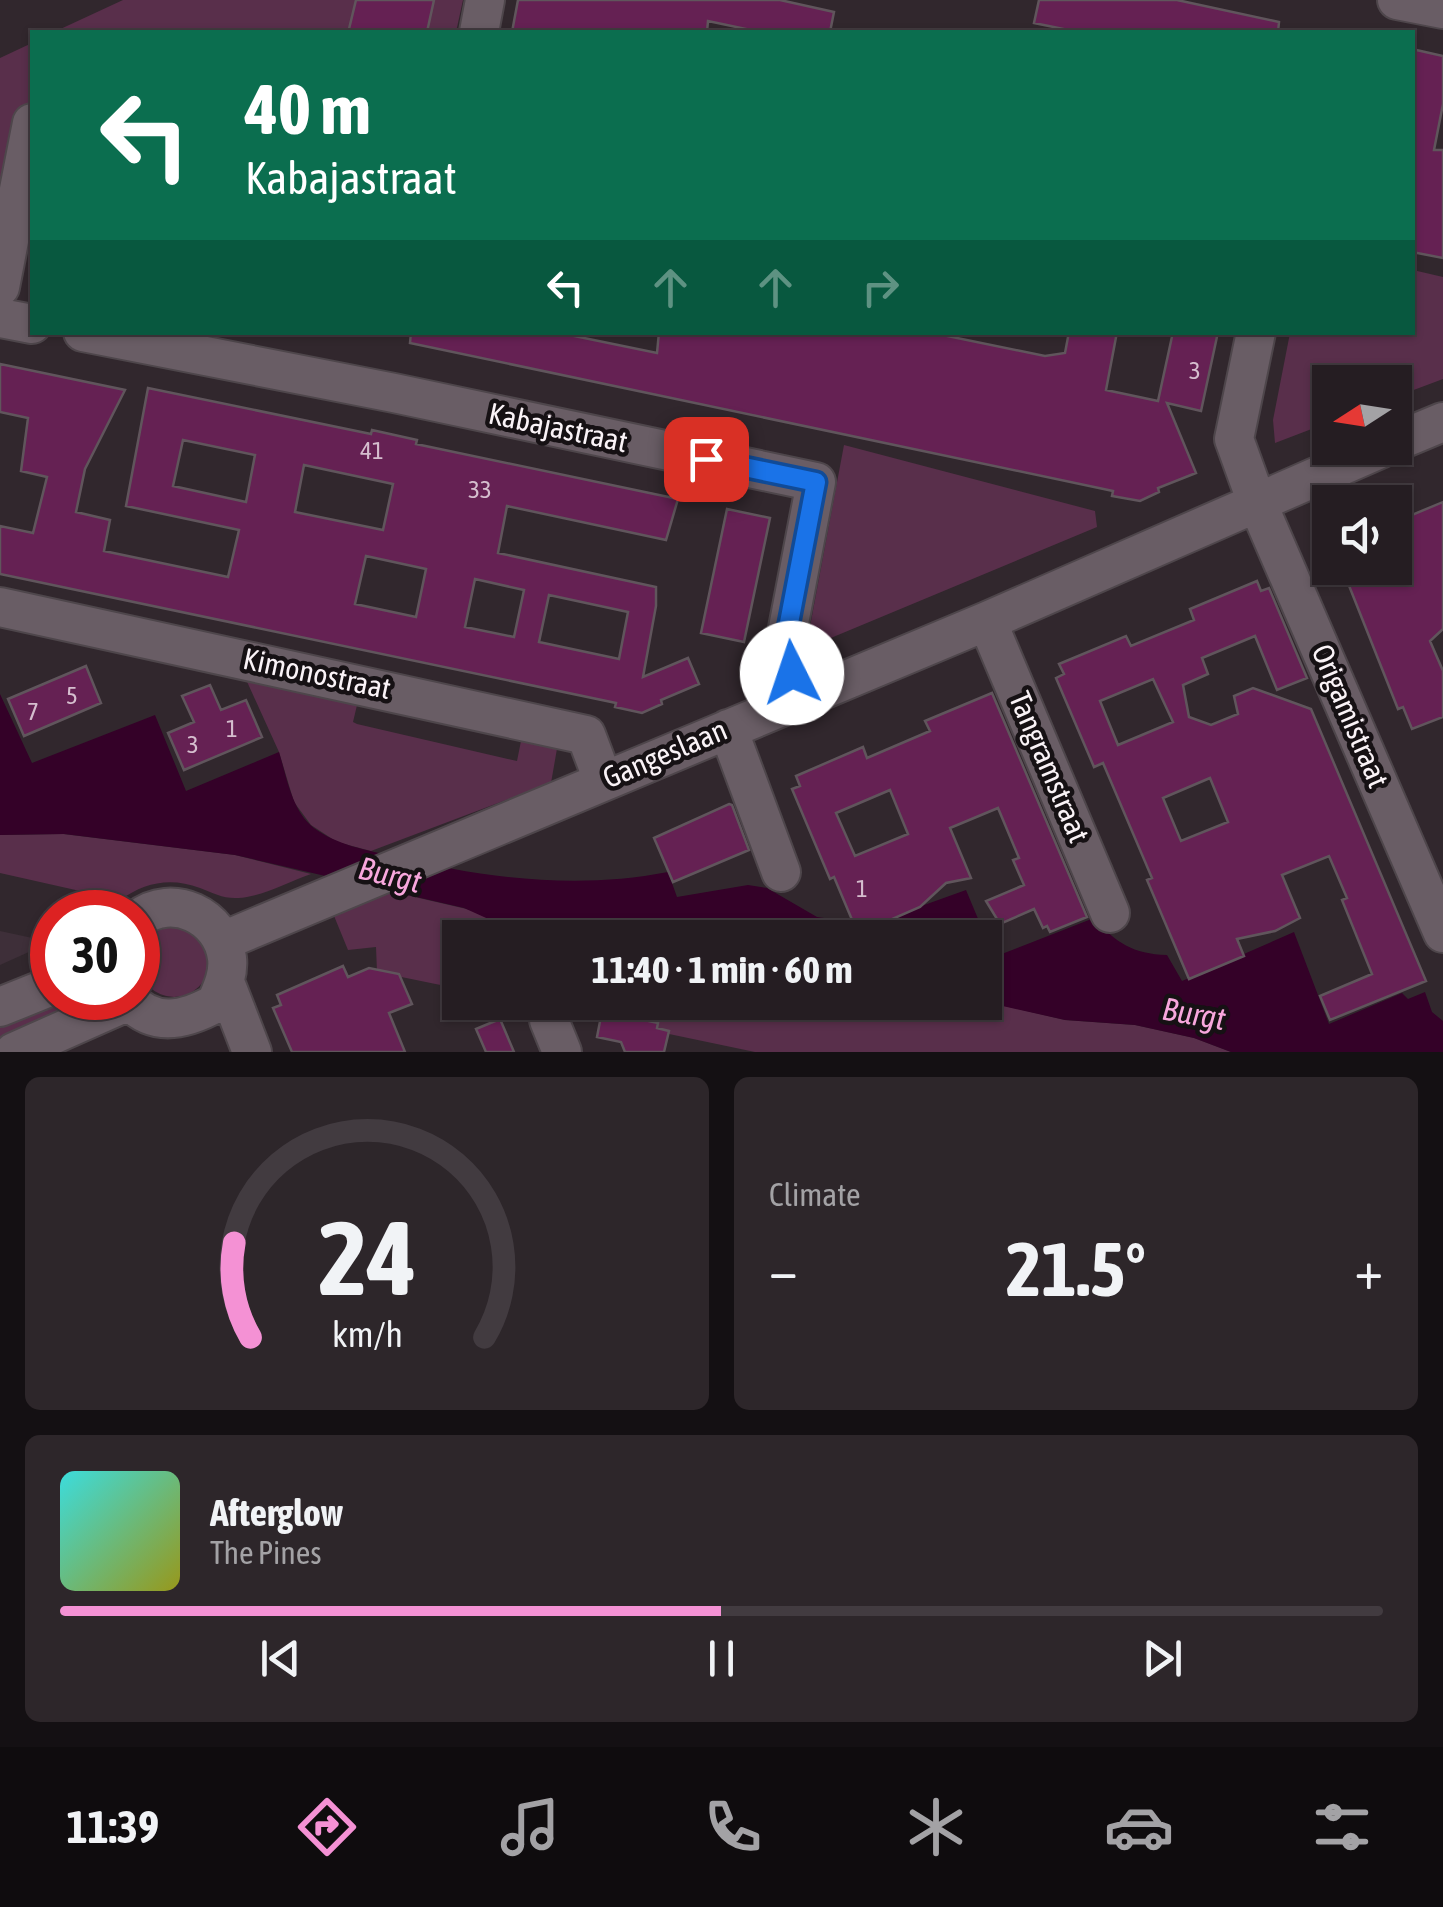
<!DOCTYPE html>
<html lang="en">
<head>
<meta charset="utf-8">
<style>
	body { margin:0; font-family:"Asap Condensed",sans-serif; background:#2d262a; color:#f1f3f6; height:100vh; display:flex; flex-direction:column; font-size:38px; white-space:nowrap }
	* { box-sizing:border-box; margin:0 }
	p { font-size:32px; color:#a3a2a5 }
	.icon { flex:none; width:55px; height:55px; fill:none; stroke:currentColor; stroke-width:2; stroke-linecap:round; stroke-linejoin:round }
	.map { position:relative; height:1052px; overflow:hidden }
	.sheet { display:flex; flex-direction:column; gap:25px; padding:25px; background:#141013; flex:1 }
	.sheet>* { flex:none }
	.guide { position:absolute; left:30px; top:30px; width:1385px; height:305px; border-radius:0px; box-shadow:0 2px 8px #0004,0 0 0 2px #423b40; background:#0b6e4f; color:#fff; overflow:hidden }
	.needle { width:65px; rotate:258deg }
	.buttons { position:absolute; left:1312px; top:365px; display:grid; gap:20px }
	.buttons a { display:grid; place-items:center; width:100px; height:100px; border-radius:0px; background:#251d22; box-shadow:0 2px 8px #0004,0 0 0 2px #423b40; font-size:50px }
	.speed { position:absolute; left:30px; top:890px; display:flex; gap:20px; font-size:50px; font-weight:700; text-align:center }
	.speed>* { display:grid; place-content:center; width:130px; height:130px; border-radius:50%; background:#251d22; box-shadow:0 2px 8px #0004,0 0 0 2px #423b40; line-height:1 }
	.speed .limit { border:15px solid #d22; background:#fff; color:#111 }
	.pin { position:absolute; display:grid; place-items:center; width:85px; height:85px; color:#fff; margin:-42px; border-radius:20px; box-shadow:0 5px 15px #0006 }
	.me { position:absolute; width:110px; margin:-55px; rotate:356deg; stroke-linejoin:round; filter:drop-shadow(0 0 8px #0008) }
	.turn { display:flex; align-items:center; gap:35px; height:210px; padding:0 50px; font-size:45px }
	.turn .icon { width:130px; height:130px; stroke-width:2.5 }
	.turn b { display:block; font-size:70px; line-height:85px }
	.lanes { display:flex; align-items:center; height:95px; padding:0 50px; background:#0003; justify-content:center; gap:50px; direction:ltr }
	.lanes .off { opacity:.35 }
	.big { font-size:75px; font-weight:700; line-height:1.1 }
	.sheet .tile { flex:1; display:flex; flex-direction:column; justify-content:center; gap:15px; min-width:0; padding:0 35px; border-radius:15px; background:#2d262a }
	.sheet .dial { align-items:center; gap:0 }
	.dial svg { height:260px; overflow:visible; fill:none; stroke:#423b40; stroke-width:7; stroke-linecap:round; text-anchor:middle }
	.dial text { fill:#f1f3f6; stroke:none }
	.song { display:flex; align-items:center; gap:30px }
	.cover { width:120px; height:120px; border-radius:15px; background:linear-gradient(135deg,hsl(180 70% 55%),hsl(60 70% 35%)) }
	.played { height:10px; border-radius:5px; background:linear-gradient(90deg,#f491d4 50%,#423b40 50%) }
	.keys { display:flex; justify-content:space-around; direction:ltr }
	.heat { display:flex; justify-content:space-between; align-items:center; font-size:55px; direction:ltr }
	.sheet .tiles { flex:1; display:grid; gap:25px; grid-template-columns:1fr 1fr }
	.tile:last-child { grid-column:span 2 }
	.trip { position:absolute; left:442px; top:920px; width:560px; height:100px; border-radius:0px; background:#251d22; box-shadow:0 2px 8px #0004,0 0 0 2px #423b40; font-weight:700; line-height:100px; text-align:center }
	.tabs { display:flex; height:160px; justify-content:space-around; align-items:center; background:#0f0c0e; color:#a3a2a5 }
	.tabs .icon { width:70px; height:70px }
	.tabs .selected { color:#f491d4 }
	.tabs b { font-size:45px; color:#f1f3f6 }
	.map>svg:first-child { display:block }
	.built { fill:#3e2f39 }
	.green { fill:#592f4b }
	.water { fill:#340128 }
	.building { fill:#652153; stroke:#60555c; stroke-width:2.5; fill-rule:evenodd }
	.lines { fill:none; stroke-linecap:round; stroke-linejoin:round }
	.minor-casing { stroke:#4e464b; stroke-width:42 }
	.minor { stroke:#695d65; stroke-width:38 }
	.route-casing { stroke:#114b97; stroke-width:25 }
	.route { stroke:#1a73e8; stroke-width:18 }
	.labels { text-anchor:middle; stroke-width:9; stroke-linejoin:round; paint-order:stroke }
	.number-label { font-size:25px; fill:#d5bece }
	.street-label { font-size:30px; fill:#faf3f7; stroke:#161114 }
	.water-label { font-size:32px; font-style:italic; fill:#f8a7dd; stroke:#161114 }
</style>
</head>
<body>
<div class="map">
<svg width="1443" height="1052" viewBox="0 0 1443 1052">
	<rect width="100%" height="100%" fill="#31272d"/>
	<path class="built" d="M 0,931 L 51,942 L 0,965 Z"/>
	<path class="green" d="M 123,0 L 463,0 L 456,32 L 54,32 Z
		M 32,43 L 32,110 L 0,196 L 0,58 Z
		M 1413,270 L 1443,277 L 1443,379 L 1395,397 L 1395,382 L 1330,382 L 1330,422 L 1275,443 L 1273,420 L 1290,333 L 1412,332 Z
		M 844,445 L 1095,511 L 1097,527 L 826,640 L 805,653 Z
		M 244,675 L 358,701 L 353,722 L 357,724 L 517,761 L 522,736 L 558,743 L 551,783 L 371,851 L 337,842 L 311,825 L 294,802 L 279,752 Z
		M 63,834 L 235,855 L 311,874 C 288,882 262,897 238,898 C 224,899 213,893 200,888 C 171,877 145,882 120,900 L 0,873 L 0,835 Z
		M 380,889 L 471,910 L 528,937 L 460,938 L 460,989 L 377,972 L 376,947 L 348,950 L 332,911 Z
		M139 962a35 35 0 1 1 70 0a35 35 0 1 1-70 0Z
		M 52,998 L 111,998 L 0,1046 L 0,1018 Z
		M 988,1002 L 1065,1020 L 1135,1025 L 1194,1038 L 1231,1052 L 755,1052 L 521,1003 Z"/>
	<path class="water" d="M 0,694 L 32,763 L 155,715 L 186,791 L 279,752 C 287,778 292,811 314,828 C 337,845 366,850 393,856 C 482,878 576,890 668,872 L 677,897 L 748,885 L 767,888 L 817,917 L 845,921 L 849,932 L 966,890 L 994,957 L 1094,918 C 1116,943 1133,954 1167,955 L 1182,981 L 1294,932 L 1329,1024 L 1402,993 L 1408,999 L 1425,992 L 1432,1012 L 1443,1021 L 1443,1052 L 1231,1052 L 1194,1038 L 1135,1025 L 1065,1020 L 985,1002 L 985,938 L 528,937 L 464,908 L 235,855 L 64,834 L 0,835 Z"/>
	<path class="building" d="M 356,0 L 434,0 L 427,32 L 365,32 L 349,29 Z
		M 518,0 L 780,0 L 834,12 L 830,32 L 760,32 L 708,21 L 707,32 L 512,32 Z
		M 1039,0 L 1177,0 L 1279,22 L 1278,32 L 1078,32 L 1034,23 Z
		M 1412,49 L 1443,56 L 1443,104 L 1434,150 L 1443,150 L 1443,258 L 1412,252 Z
		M 411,332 L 555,332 L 657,353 L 659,332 L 928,332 L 1045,356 L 1065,353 L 1069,332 L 1117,332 L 1106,390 L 1158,401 L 1173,332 L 1218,332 L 1201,411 L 1167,403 L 1196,473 L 1158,488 L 1159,492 L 1140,501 L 1112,496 L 1113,491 L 410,343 Z
		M 0,364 L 125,390 L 85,469 L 76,512 L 110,520 L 104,551 L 228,577 L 239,530 L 126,506 L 148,388 L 371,434 L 372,430 L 417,440 L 416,444 L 678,499 L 666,540 L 507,506 L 498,553 L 656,587 L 656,606 L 643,677 L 688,658 L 699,684 L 661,700 L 662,704 L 642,713 L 615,707 L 616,703 L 0,574 L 0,526 L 33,533 L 47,477 L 21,471 L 28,418 L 0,412 ZM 183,440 L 255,455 L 246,502 L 173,486 ZM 304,465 L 393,484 L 383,530 L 295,512 ZM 366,556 L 426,569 L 416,617 L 355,604 ZM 475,579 L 524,590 L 514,637 L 465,627 ZM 549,595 L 628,612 L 619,659 L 539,642 Z
		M 1443,502 L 1443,629 L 1430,641 L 1443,671 L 1443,717 L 1412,729 L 1403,707 L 1398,709 L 1342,568 L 1395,568 L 1395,522 Z
		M 727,509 L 770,518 L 744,642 L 701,633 Z
		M 1257,581 L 1261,591 L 1269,588 L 1307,678 L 1277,690 L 1255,636 L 1202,658 L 1208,674 L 1183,685 L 1189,717 L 1211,725 L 1238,714 L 1234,696 L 1253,688 L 1311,709 L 1426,981 L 1330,1020 L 1320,996 L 1372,974 L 1342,900 L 1347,898 L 1329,856 L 1282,875 L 1300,918 L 1275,931 L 1237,939 L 1244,956 L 1189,979 L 1147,880 L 1152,878 L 1103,763 L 1094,767 L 1056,678 L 1064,674 L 1059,664 L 1126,636 L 1131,646 L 1194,620 L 1190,609 ZM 1153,679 L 1173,722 L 1118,745 L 1100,701 ZM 1210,778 L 1228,822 L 1181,841 L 1163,798 Z
		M 86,666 L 101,703 L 24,736 L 8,699 Z
		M 210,685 L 221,710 L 246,700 L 262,737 L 184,770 L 168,733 L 194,722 L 182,696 Z
		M 992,693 L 1087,917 L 1050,932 L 1047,926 L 1043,928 L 1034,909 L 1000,924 L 986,901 L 1024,885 L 1013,860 L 1019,858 L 998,808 L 950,828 L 971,878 L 946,883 L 920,907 L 858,934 L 834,877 L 830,879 L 792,789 L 800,786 L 796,776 L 863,747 L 867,758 L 930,731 L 925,721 ZM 890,790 L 908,834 L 855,856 L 836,813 Z
		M 729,804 L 732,805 L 749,850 L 673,882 L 654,838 Z
		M 343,966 L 348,977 L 369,968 L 399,974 L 412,1004 L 389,1013 L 405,1052 L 292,1052 L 273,1008 L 281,1005 L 277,995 Z
		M 602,1011 L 658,1023 L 657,1028 L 669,1031 L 664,1052 L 625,1052 L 621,1042 L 597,1037 Z
		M 500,1019 L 514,1052 L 486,1052 L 476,1029 Z"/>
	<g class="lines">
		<defs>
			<path id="minor" d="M 1397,0 L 1443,9
				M 479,32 L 485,0
				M 0,287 L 32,123
				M 0,318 L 32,324
				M 83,332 L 394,393 L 816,482 L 784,649 L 801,696
				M 1256,332 L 1234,439 L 1256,500 L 1443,933
				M 1395,442 L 1443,422
				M 0,607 L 586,735 L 603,780
				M 987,621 L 1110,913
				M 728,729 L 781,872
				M 223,941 L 987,621 L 1382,448
				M 225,982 L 252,1052
				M 127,998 C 153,1028 184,1021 216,1003 C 222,989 229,974 227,958 C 222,916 172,892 138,919
				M 0,1007 L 52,986
				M 549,1020 L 562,1052
				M 14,1052 L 129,1001"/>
		</defs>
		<use href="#minor" class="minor-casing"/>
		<use href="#minor" class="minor"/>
	</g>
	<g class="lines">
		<defs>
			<path id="route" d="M 706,459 L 816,482 L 784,649 L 792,673"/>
		</defs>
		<use href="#route" class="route-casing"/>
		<use href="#route" class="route"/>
	</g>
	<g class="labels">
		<g class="number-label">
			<text x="1195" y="379">3</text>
			<text x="372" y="459">41</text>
			<text x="480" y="498">33</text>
			<text x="72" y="704">5</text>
			<text x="33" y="720">7</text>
			<text x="232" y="737">1</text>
			<text x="193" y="753">3</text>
			<text x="862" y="897">1</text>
		</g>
		<g class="street-label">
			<text transform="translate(558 428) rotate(12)" y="10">Kabajastraat</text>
			<text transform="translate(317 674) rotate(12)" y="10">Kimonostraat</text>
			<text transform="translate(1350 716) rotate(67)" y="10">Origamistraat</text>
			<text transform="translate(665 754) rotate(-23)" y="10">Gangeslaan</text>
			<text transform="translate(1049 767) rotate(67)" y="10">Tangramstraat</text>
		</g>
		<g class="water-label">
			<text transform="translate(390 875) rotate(14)" y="11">Burgt</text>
			<text transform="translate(1194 1014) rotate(10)" y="11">Burgt</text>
		</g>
	</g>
</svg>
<div class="buttons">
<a><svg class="needle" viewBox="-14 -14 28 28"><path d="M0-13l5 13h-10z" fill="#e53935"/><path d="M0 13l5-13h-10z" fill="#a3a2a5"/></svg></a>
<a><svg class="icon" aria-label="sound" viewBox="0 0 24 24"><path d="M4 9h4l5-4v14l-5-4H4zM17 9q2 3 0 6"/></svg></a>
</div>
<div class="speed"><div class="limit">30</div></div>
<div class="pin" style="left:706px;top:459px;background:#d93025"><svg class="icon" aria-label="arrive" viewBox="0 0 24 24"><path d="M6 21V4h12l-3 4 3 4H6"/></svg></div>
<svg class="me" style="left:792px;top:673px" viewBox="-20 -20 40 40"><circle r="19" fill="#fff"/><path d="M0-13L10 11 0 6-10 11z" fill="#1a73e8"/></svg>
<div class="trip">11:40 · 1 min · 60 m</div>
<div class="guide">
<div class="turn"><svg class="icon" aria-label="left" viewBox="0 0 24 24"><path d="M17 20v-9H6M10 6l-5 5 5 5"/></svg><div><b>40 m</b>Kabajastraat</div></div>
<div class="lanes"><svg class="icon" aria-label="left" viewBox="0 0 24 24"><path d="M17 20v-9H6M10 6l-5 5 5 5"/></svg><svg class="icon off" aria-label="ahead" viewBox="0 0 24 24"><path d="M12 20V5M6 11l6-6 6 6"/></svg><svg class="icon off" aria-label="ahead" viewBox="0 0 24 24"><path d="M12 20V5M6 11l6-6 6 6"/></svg><svg class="icon off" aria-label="right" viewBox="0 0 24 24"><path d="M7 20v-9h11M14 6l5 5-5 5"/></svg></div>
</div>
</div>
<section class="sheet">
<div class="tiles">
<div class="tile dial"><svg viewBox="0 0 100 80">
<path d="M14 69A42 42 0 1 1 86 69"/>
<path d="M14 69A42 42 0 0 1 9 40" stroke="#f491d4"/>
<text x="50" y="56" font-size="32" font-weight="700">24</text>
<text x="50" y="72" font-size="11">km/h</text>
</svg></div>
<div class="tile"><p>Climate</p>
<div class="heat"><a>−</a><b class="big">21.5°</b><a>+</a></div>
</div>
<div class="tile">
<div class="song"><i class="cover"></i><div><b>Afterglow</b><p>The Pines</p></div></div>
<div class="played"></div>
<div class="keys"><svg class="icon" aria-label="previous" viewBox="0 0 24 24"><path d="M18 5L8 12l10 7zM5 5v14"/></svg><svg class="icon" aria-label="pause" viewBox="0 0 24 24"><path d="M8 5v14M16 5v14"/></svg><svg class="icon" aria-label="next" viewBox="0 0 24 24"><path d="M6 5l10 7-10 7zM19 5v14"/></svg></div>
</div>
</div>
</section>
<nav class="tabs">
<b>11:39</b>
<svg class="icon selected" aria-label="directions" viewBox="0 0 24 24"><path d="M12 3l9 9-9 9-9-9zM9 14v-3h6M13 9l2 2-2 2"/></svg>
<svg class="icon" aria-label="music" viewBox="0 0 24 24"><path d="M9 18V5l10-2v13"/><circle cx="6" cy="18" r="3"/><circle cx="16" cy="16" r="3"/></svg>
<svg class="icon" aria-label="phone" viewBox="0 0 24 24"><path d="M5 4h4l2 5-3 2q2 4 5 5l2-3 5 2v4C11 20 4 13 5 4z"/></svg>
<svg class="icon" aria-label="climate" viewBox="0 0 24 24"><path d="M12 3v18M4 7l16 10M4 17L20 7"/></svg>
<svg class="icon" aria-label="car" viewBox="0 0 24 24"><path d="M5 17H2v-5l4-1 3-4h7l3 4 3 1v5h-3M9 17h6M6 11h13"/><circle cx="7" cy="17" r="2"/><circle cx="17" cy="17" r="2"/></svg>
<svg class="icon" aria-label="filters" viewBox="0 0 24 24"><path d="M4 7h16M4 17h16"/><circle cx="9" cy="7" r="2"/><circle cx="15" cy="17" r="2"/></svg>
</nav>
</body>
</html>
